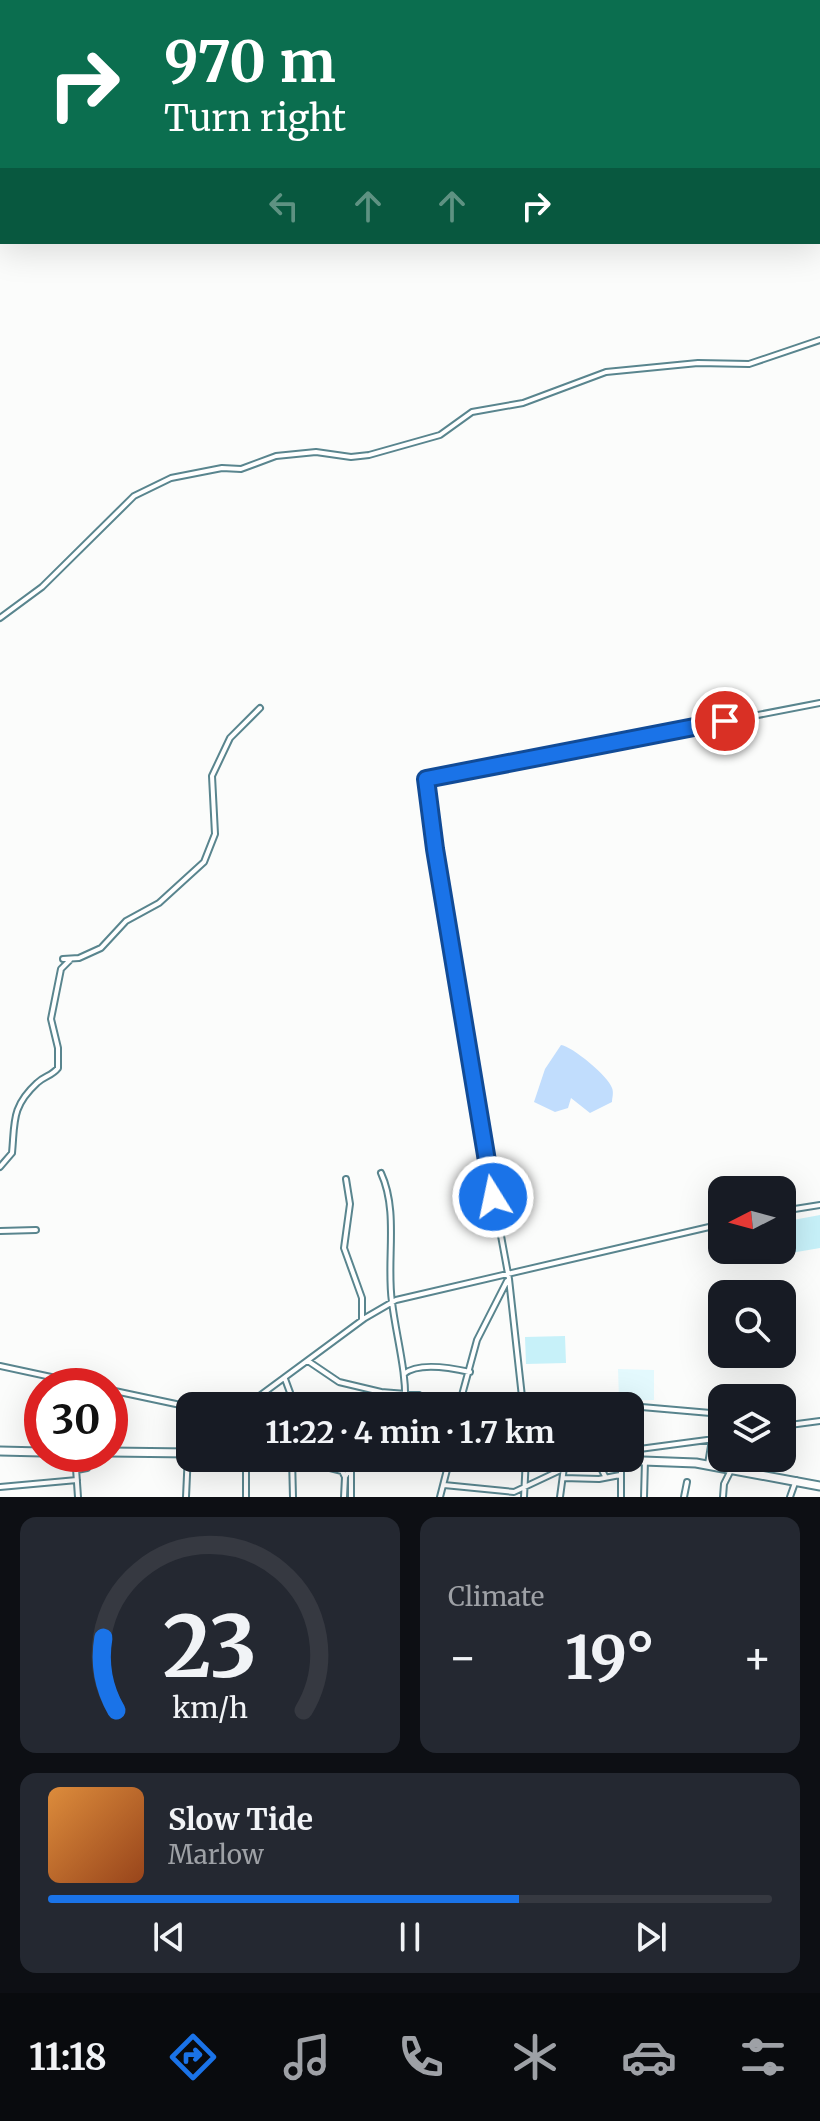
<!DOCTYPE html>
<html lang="en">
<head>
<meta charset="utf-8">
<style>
	body { margin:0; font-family:Merriweather,serif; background:#242831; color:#f1f3f6; height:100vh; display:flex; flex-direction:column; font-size:30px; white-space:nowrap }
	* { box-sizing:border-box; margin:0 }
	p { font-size:26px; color:#9ea1a6 }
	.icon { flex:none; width:44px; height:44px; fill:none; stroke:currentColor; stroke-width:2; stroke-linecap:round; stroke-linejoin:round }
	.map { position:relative; height:1497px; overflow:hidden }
	.details { display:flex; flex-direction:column; gap:20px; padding:20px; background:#0d0f14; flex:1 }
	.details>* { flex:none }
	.banner { position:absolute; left:0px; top:0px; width:820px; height:244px; box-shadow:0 8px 32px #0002; background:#0b6e4f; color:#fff; overflow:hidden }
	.needle { width:52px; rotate:264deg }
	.controls { position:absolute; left:708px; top:1176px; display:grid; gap:16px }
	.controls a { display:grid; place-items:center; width:88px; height:88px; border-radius:16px; background:#171b24; box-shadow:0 8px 32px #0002; font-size:40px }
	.speed { position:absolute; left:24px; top:1368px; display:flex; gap:16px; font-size:40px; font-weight:700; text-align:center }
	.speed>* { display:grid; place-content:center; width:104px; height:104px; border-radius:50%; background:#171b24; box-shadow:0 8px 32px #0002; line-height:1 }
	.speed .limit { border:12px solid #d22; background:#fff; color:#111 }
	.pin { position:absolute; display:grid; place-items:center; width:68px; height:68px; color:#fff; margin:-34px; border:4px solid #fff; border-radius:50%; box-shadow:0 2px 8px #0007 }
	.me { position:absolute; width:88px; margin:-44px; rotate:350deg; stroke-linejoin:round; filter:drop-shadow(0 0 6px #0008) }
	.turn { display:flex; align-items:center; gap:28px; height:168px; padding:0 32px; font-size:36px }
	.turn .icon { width:104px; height:104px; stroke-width:2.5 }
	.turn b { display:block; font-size:56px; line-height:68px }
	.lanes { display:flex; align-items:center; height:76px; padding:0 32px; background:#0003; justify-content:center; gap:40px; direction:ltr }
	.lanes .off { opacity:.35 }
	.big { font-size:60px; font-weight:700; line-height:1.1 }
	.details .card { flex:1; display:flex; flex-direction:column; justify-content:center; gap:12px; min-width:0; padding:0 28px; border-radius:16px; background:#242831 }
	.details .dial { align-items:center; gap:0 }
	.dial svg { height:208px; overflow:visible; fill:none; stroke:#363941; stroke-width:7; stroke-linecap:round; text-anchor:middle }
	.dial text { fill:#f1f3f6; stroke:none }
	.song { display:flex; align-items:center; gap:24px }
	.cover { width:96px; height:96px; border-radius:12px; background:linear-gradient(135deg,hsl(30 70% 55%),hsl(20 70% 35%)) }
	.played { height:8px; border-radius:4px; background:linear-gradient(90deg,#1a73e8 65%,#363941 65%) }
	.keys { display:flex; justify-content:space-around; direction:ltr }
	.heat { display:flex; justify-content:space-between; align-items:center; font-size:44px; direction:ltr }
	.details .tiles { flex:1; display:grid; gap:20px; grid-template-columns:1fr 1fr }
	.card:last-child { grid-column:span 2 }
	.trip { position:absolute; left:176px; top:1392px; width:468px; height:80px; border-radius:16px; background:#171b24; box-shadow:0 8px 32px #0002; font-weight:700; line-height:80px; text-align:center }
	.tab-bar { display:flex; height:128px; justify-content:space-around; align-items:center; background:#090b0e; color:#9ea1a6 }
	.tab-bar .icon { width:56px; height:56px }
	.tab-bar .selected { color:#1a73e8 }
	.tab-bar b { font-size:36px; color:#f1f3f6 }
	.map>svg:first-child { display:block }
	.built { fill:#e3f9fd }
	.green { fill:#c7f1f9 }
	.water { fill:#c1ddfd }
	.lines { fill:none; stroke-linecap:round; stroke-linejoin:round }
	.minor-casing { stroke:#59858e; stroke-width:8 }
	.highway-casing { stroke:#59858e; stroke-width:11 }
	.minor { stroke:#fff; stroke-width:4 }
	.highway { stroke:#fff; stroke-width:7 }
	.route-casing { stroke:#114b97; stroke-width:20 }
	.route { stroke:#1a73e8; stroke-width:14 }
</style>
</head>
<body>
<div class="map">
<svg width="820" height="1497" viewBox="0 0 820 1497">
	<rect width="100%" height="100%" fill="#fbfcfb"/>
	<path class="built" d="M 618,1369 L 654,1370 L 654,1400 L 619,1401 Z"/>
	<path class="green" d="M 820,1215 L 820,1248 L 785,1254 L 782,1222 Z
		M 565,1336 L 566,1363 L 526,1364 L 525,1337 Z"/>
	<path class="water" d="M 561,1045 C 572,1046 609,1077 612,1088 C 614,1093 612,1098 612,1102 L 590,1113 L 571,1098 L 568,1108 L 555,1112 L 534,1102 L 545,1069 Z"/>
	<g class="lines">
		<defs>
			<path id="minor" d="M 785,2 L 786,0
				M 818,172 L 820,182
				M 0,618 L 42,587 L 134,496 L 171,478 L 222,468 L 241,469 L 276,456 L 316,452 L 351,457 L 369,455 L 440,435 L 472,412 L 523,403 L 606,372 L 698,363 L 749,364 L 820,340
				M 63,959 L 79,958 L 101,948 L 126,921 L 159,903 L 204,862 L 215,834 L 212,776 L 230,738 L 260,708
				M 0,1167 L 12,1153 C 15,1122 11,1107 37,1083 C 44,1076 52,1076 58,1068 L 58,1048 L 51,1019 L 61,969 L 70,960
				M 381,1173 C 399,1212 386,1261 392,1302 C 396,1336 407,1372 405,1406
				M 346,1179 L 350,1204 L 344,1248 L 362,1298 L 362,1319
				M 782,1211 L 820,1205
				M 0,1231 L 36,1230
				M 308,1361 L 339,1382 L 381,1392 L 388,1404
				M 0,1366 L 93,1386
				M 404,1374 C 418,1362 452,1368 470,1372
				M 285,1379 L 295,1406
				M 110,1390 L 190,1407
				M 381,1392 L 419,1395 L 421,1406
				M 246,1406 L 365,1318 L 396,1300 L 722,1224
				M 313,1406 L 354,1401 L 421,1406
				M 459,1406 L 477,1340 L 507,1281
				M 523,1406 L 509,1279 L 470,1068 L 426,779 L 820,703
				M 630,1406 L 722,1414
				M 630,1417 L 633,1460
				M 782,1426 L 820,1421
				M 632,1450 L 722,1438
				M 75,1454 L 78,1497
				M 246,1458 L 246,1497
				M 292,1458 L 293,1497
				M 596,1459 L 605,1476
				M 708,1464 L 712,1440 L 722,1422
				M 292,1466 L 318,1465 L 342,1471 L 345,1477
				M 77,1470 L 87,1468
				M 351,1472 L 351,1497
				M 563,1478 L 599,1479 L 620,1475
				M 444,1485 L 514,1492 L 565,1468
				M 0,1487 L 77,1480
				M 186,1497 L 188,1453
				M 344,1497 L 345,1477 L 356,1458
				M 440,1497 L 450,1458
				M 524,1497 L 526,1458
				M 560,1497 L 565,1460
				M 621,1497 L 621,1460
				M 644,1497 L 645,1460
				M 684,1497 L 687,1482
				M 723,1497 L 724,1484 L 731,1470
				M 790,1497 L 796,1480"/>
			<path id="highway" d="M 0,1451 L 42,1452
				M 110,1452 L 190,1453
				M 564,1458 L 696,1463 L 820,1486"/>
		</defs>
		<use href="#minor" class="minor-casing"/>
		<use href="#highway" class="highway-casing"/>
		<use href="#minor" class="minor"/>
		<use href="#highway" class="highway"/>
	</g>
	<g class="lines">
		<defs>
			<path id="route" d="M 493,1197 L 435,849 L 426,779 L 725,721"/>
		</defs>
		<use href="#route" class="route-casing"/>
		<use href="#route" class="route"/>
	</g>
</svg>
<div class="controls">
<a><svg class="needle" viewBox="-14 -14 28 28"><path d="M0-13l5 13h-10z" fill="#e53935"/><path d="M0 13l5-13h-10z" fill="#9ea1a6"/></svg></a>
<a><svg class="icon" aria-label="search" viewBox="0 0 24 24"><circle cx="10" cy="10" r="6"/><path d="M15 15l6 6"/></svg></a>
<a><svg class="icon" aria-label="layers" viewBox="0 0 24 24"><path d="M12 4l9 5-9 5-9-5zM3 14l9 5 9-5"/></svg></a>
</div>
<div class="speed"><div class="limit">30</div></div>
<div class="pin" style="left:725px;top:721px;background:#d93025"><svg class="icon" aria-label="arrive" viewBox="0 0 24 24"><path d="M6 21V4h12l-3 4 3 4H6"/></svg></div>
<svg class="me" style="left:493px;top:1197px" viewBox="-20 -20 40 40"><circle r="17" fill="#1a73e8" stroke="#fff" stroke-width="3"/><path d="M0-11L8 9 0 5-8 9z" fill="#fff"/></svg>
<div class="trip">11:22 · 4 min · 1.7 km</div>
<div class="banner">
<div class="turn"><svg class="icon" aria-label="right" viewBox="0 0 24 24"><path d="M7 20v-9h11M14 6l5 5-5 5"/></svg><div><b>970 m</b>Turn right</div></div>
<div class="lanes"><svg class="icon off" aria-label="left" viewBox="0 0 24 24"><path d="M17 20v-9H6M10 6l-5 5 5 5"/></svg><svg class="icon off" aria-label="ahead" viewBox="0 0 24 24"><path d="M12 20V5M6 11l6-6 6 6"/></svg><svg class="icon off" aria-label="ahead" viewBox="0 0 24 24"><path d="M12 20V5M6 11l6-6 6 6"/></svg><svg class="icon" aria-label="right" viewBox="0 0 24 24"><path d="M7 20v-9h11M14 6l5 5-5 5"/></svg></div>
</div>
</div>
<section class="details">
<div class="tiles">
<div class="card dial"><svg viewBox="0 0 100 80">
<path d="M14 69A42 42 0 1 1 86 69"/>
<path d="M14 69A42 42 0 0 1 9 41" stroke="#1a73e8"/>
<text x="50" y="56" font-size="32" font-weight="700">23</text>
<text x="50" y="72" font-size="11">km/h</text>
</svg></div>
<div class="card"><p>Climate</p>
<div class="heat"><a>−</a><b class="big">19°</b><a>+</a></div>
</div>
<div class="card">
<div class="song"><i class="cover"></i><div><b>Slow Tide</b><p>Marlow</p></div></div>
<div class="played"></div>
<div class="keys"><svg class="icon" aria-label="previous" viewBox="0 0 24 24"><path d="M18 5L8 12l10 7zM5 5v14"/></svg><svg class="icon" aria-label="pause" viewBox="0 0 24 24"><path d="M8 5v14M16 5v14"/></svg><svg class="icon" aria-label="next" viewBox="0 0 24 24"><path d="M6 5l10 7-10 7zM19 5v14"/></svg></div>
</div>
</div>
</section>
<nav class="tab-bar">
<b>11:18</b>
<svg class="icon selected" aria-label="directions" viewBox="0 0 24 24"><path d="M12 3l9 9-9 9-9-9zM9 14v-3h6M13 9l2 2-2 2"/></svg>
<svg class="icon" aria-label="music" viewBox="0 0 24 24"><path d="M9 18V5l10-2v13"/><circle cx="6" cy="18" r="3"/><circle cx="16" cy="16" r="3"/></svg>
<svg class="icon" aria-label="phone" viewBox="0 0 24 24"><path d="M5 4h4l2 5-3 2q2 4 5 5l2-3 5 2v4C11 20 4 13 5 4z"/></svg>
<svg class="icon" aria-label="climate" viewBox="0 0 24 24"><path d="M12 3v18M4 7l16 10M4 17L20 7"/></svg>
<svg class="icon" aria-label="car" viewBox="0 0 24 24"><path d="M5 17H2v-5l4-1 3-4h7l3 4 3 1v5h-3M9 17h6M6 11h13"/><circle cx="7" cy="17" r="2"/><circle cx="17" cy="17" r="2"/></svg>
<svg class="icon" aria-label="filters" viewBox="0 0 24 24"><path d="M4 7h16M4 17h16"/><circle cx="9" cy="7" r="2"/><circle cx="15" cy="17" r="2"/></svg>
</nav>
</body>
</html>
